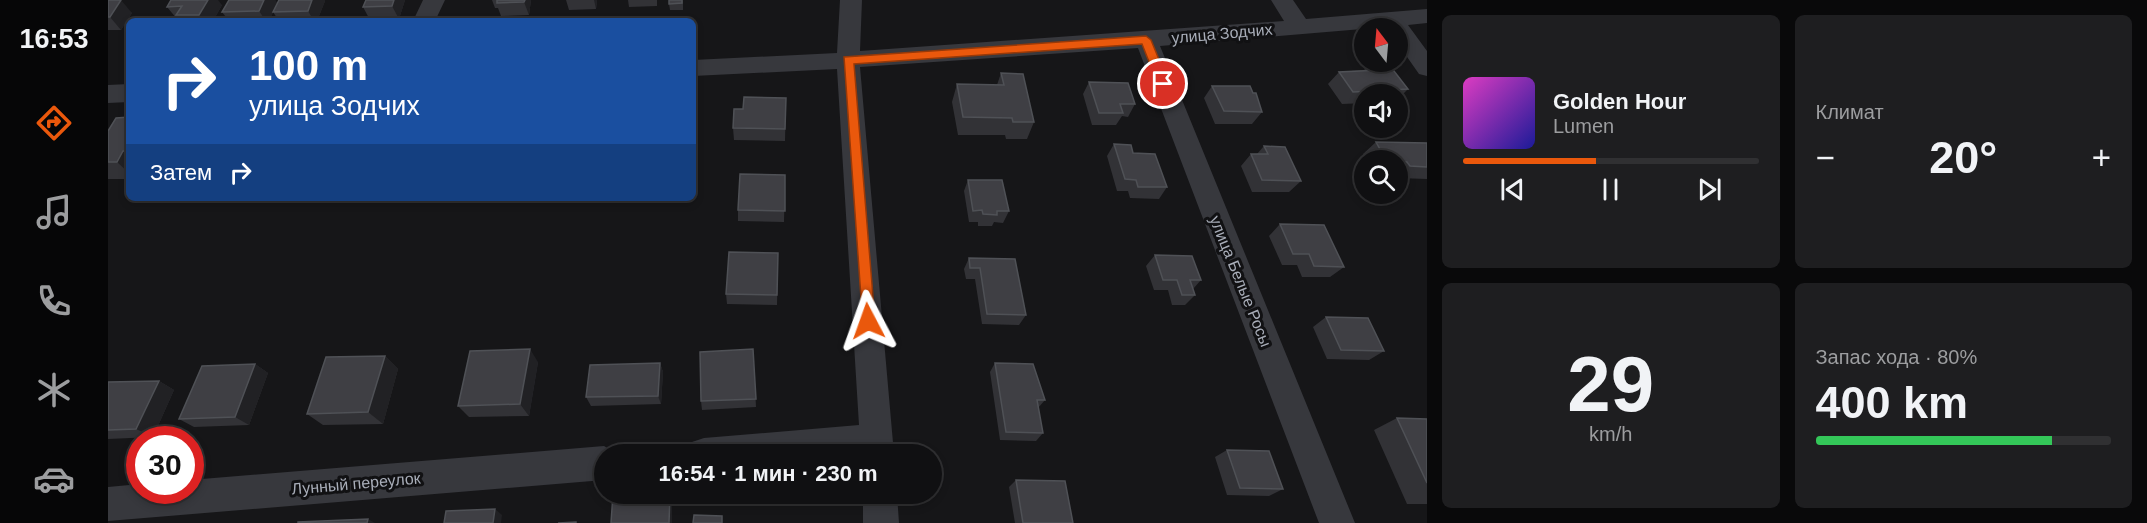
<!DOCTYPE html>
<html lang="ru">
<head>
<meta charset="utf-8">
<style>
	body { margin:0; font-family:Arial,sans-serif; background:#1e1e20; color:#f1f3f6; height:100vh; display:flex; flex-direction:column; font-size:22px; white-space:nowrap }
	* { box-sizing:border-box; margin:0 }
	p { font-size:20px; color:#9c9d9f }
	.icon { flex:none; width:33px; height:33px; fill:none; stroke:currentColor; stroke-width:2; stroke-linecap:round; stroke-linejoin:round }
	.map { position:relative; flex:1; overflow:hidden }
	.panel { display:flex; flex-direction:column; gap:15px; padding:15px; background:#09090a; width:720px }
	.panel>* { flex:none }
	.guide { position:absolute; left:18px; top:18px; width:570px; height:183px; border-radius:9px; box-shadow:0 3px 9px #0003,0 0 0 2px #303032; background:#1a4fa0; color:#fff; overflow:hidden }
	.needle { width:39px; rotate:344deg }
	.buttons { position:absolute; left:1246px; top:18px; display:grid; gap:12px }
	.buttons a { display:grid; place-items:center; width:54px; height:54px; border-radius:50%; background:#101012; box-shadow:0 3px 9px #0003,0 0 0 2px #303032; font-size:30px }
	.speed { position:absolute; left:18px; top:426px; display:flex; gap:12px; font-size:30px; font-weight:700; text-align:center }
	.speed>* { display:grid; place-content:center; width:78px; height:78px; border-radius:50%; background:#101012; box-shadow:0 3px 9px #0003,0 0 0 2px #303032; line-height:1 }
	.speed .limit { border:9px solid #d22; background:#fff; color:#111 }
	.pin { position:absolute; display:grid; place-items:center; width:51px; height:51px; color:#fff; margin:-26px; border:3px solid #fff; border-radius:50%; box-shadow:0 2px 6px #0007 }
	.me { position:absolute; width:66px; margin:-33px; rotate:356deg; stroke-linejoin:round; filter:drop-shadow(0 0 4px #0008) }
	.turn { display:flex; align-items:center; gap:21px; height:126px; padding:0 24px; font-size:27px }
	.turn .icon { width:78px; height:78px; stroke-width:2.5 }
	.turn b { display:block; font-size:42px; line-height:51px }
	.then { display:flex; align-items:center; height:57px; padding:0 24px; background:#0003; gap:12px; font-size:22px }
	.big { font-size:45px; font-weight:700; line-height:1.1 }
	.panel .tile { flex:1; display:flex; flex-direction:column; justify-content:center; gap:9px; min-width:0; padding:0 21px; border-radius:9px; background:#1e1e20 }
	.panel .dial { align-items:center; gap:0 }
	.dial b { font-size:78px; line-height:1 }
	.song { display:flex; align-items:center; gap:18px }
	.cover { width:72px; height:72px; border-radius:9px; background:linear-gradient(135deg,hsl(310 70% 55%),hsl(240 70% 35%)) }
	.played { height:6px; border-radius:3px; background:linear-gradient(90deg,#ea580c 45%,#303032 45%) }
	.keys { display:flex; justify-content:space-around; direction:ltr }
	.heat { display:flex; justify-content:space-between; align-items:center; font-size:33px; direction:ltr }
	.charge { height:9px; border-radius:4px; background:linear-gradient(90deg,#34c759 80%,#303032 0) }
	.panel .tiles { flex:1; display:grid; gap:15px; grid-template-columns:repeat(2,1fr) }
	.trip { position:absolute; left:486px; top:444px; width:348px; height:60px; border-radius:30px; background:#101012; box-shadow:0 3px 9px #0003,0 0 0 2px #303032; font-weight:700; line-height:60px; text-align:center }
	main { display:flex; flex:1; min-height:0 }
	.dock { display:flex; flex-direction:column; width:108px; justify-content:space-around; align-items:center; background:#060607; color:#9c9d9f }
	.dock .icon { width:42px; height:42px }
	.dock .on { color:#ea580c }
	.dock b { font-size:27px; color:#f1f3f6 }
	.map>svg:first-child { display:block }
	.lines { fill:none; stroke-linecap:round; stroke-linejoin:round }
	.minor { fill:#37383d; fill-rule:evenodd }
	.wall { fill:#323236 }
	.shaded-wall { fill:#212124 }
	.building { fill:#3f3f44; stroke:#4f5156; stroke-width:1.5 }
	.route { fill:#ea580c; stroke:#983908; stroke-width:1.5 }
	.labels { text-anchor:middle; stroke-width:6; stroke-linejoin:round; paint-order:stroke }
	.street-label { font-size:16px; fill:#a8adb8; stroke:#111113 }
</style>
</head>
<body>
<main>
<nav class="dock">
<b>16:53</b>
<svg class="icon on" aria-label="directions" viewBox="0 0 24 24"><path d="M12 3l9 9-9 9-9-9zM9 14v-3h6M13 9l2 2-2 2"/></svg>
<svg class="icon" aria-label="music" viewBox="0 0 24 24"><path d="M9 18V5l10-2v13"/><circle cx="6" cy="18" r="3"/><circle cx="16" cy="16" r="3"/></svg>
<svg class="icon" aria-label="phone" viewBox="0 0 24 24"><path d="M5 4h4l2 5-3 2q2 4 5 5l2-3 5 2v4C11 20 4 13 5 4z"/></svg>
<svg class="icon" aria-label="climate" viewBox="0 0 24 24"><path d="M12 3v18M4 7l16 10M4 17L20 7"/></svg>
<svg class="icon" aria-label="car" viewBox="0 0 24 24"><path d="M5 17H2v-5l4-1 3-4h7l3 4 3 1v5h-3M9 17h6M6 11h13"/><circle cx="7" cy="17" r="2"/><circle cx="17" cy="17" r="2"/></svg>
</nav>
<div class="map">
<svg width="1319" height="523" viewBox="0 0 1319 523">
	<rect width="100%" height="100%" fill="#161618"/>
	<g class="lines">
		<path class="minor" d="M 315,0 L 337,0 L 327,21 L 305,21 Z
			M 732,0 L 754,0 L 752,51 L 1176,21 L 1163,0 L 1185,0 L 1198,19 L 1319,9 L 1319,23 L 1300,25 L 1319,51 L 1319,76 L 1311,74 L 1290,44 L 1290,28 L 1278,27 L 1052,46 L 1247,523 L 1211,523 L 1030,48 L 752,67 L 786,454 L 580,454 L 584,442 L 596,438 L 751,425 L 729,69 L 585,76 L 585,60 L 729,53 Z
			M 21,84 L 21,102 L 0,103 L 0,85 Z
			M 496,446 L 509,454 L 496,454 L 496,480 L 0,521 L 0,487 L 32,484 L 32,490 L 82,490 L 82,480 Z
			M 755,494 L 789,494 L 791,523 L 755,523 Z"/>
	</g>
	<path class="wall" d="M 0,0 L 24,13 L 13,30 L 0,30 Z
		M 167,0 L 169,3 L 217,1 L 209,21 L 171,21 L 165,12 L 161,21 L 121,21 L 114,12 Z
		M 258,0 L 297,0 L 291,19 L 262,20 L 255,7 Z
		M 384,0 L 423,0 L 421,15 L 393,16 L 390,8 L 387,8 Z
		M 458,0 L 489,0 L 488,9 L 461,10 Z
		M 520,0 L 549,0 L 549,6 L 521,7 Z
		M 575,0 L 575,10 L 562,10 L 561,4 Z
		M 114,5 L 105,21 L 73,21 L 71,19 L 69,19 L 59,7 Z
		M 1264,62 L 1279,62 L 1300,89 L 1290,99 L 1290,94 L 1257,94 L 1257,103 L 1234,104 L 1220,84 L 1231,72 L 1256,70 Z
		M 893,73 L 926,122 L 919,139 L 898,139 L 897,135 L 850,135 L 844,102 L 849,84 L 889,85 Z
		M 981,82 L 1027,104 L 1020,117 L 1014,116 L 1008,125 L 984,125 L 975,94 Z
		M 1104,86 L 1154,112 L 1144,124 L 1107,124 L 1096,98 Z
		M 678,98 L 677,141 L 626,140 L 625,128 L 635,109 Z
		M 21,117 L 21,179 L 0,179 L 0,131 Z
		M 1268,142 L 1319,143 L 1319,179 L 1290,178 L 1290,160 L 1259,160 L 1255,154 Z
		M 1006,144 L 1025,153 L 1059,187 L 1051,199 L 1022,198 L 1020,191 L 1009,191 L 999,156 Z
		M 1156,146 L 1193,181 L 1181,192 L 1144,192 L 1133,166 L 1143,154 L 1149,154 Z
		M 677,175 L 676,222 L 630,221 L 630,210 Z
		M 860,180 L 901,211 L 895,223 L 886,222 L 884,226 L 870,226 L 870,222 L 861,222 L 856,191 Z
		M 1172,224 L 1236,267 L 1222,277 L 1194,277 L 1189,265 L 1174,265 L 1161,236 Z
		M 670,253 L 669,305 L 619,304 L 618,294 Z
		M 1047,255 L 1093,280 L 1085,289 L 1087,295 L 1077,305 L 1064,305 L 1060,290 L 1046,290 L 1038,266 Z
		M 861,258 L 907,259 L 918,315 L 911,325 L 874,324 L 867,279 L 858,279 L 856,269 Z
		M 1218,317 L 1276,351 L 1261,360 L 1219,359 L 1205,327 Z
		M 645,349 L 648,407 L 594,410 L 593,401 Z
		M 277,356 L 290,369 L 275,424 L 215,425 L 199,414 Z
		M 430,362 L 421,416 L 361,417 L 350,406 Z
		M 552,363 L 555,372 L 553,404 L 483,406 L 478,397 Z
		M 887,363 L 937,400 L 930,408 L 935,433 L 928,441 L 892,440 L 882,372 Z
		M 147,364 L 160,373 L 141,425 L 86,427 L 71,419 Z
		M 51,381 L 66,390 L 45,437 L 0,439 L 0,382 Z
		M 1289,418 L 1319,419 L 1319,504 L 1299,504 L 1266,430 Z
		M 1119,450 L 1175,489 L 1161,496 L 1119,495 L 1107,457 Z
		M 908,480 L 965,523 L 907,523 L 901,487 Z"/>
	<path class="shaded-wall" d="M 13,0 L 24,13 L 13,30 L 2,17 Z
		M 100,0 L 110,0 L 114,5 L 105,21 L 96,21 L 91,15 Z
		M 156,0 L 167,0 L 170,4 L 161,21 L 158,21 L 151,11 Z
		M 204,0 L 217,0 L 217,1 L 209,21 L 206,21 L 200,11 Z
		M 286,0 L 297,0 L 291,19 L 284,6 Z
		M 417,0 L 423,0 L 421,15 L 416,2 Z
		M 486,0 L 489,0 L 488,9 Z
		M 15,151 L 21,156 L 21,173 L 9,162 Z
		M 422,349 L 430,362 L 421,416 L 412,404 Z
		M 277,356 L 290,369 L 275,424 L 260,412 Z
		M 552,363 L 555,372 L 553,404 L 550,396 Z
		M 147,364 L 160,373 L 141,425 L 127,417 Z
		M 51,381 L 66,390 L 45,437 L 28,429 Z
		M 562,494 L 564,494 L 564,523 L 561,523 Z
		M 387,509 L 394,515 L 393,523 L 385,523 Z
		M 260,519 L 267,523 L 259,523 Z"/>
	<path class="building" d="M 0,0 L 13,0 L 2,17 L 0,17 Z
		M 63,0 L 100,0 L 91,15 L 68,15 L 74,6 L 59,7 Z
		M 121,0 L 156,0 L 151,11 L 114,12 Z
		M 171,0 L 204,0 L 200,11 L 165,12 Z
		M 258,0 L 286,0 L 284,6 L 255,7 Z
		M 389,0 L 417,0 L 416,2 L 389,3 Z
		M 561,0 L 574,0 L 574,3 L 561,4 Z
		M 1266,62 L 1279,62 L 1300,89 L 1245,92 L 1231,72 L 1272,70 Z
		M 893,73 L 915,74 L 926,122 L 905,122 L 904,118 L 855,117 L 849,84 L 896,85 Z
		M 981,82 L 1020,83 L 1027,104 L 1012,104 L 1015,113 L 991,113 Z
		M 1104,86 L 1142,86 L 1145,93 L 1148,93 L 1154,112 L 1116,111 Z
		M 636,97 L 678,98 L 677,129 L 625,128 L 626,109 L 635,109 Z
		M 21,117 L 21,151 L 15,151 L 9,162 L 0,162 L 0,131 L 8,118 Z
		M 1268,142 L 1319,143 L 1319,167 L 1302,166 L 1299,162 L 1278,160 Z
		M 1006,144 L 1023,145 L 1025,153 L 1047,154 L 1059,187 L 1030,187 L 1028,180 L 1017,179 Z
		M 1156,146 L 1177,147 L 1193,181 L 1154,180 L 1143,154 L 1160,154 Z
		M 632,174 L 677,175 L 677,211 L 630,210 Z
		M 860,180 L 894,180 L 901,211 L 889,211 L 889,215 L 875,214 L 874,210 L 865,211 Z
		M 1172,224 L 1216,225 L 1236,267 L 1206,266 L 1201,254 L 1185,254 Z
		M 621,252 L 670,253 L 669,295 L 618,294 Z
		M 1047,255 L 1084,256 L 1093,280 L 1082,280 L 1087,295 L 1074,295 L 1069,280 L 1055,280 Z
		M 861,258 L 907,259 L 918,315 L 879,314 L 872,268 L 862,268 Z
		M 1218,317 L 1260,318 L 1276,351 L 1233,350 Z
		M 422,349 L 412,404 L 350,406 L 362,351 Z
		M 645,349 L 648,399 L 593,401 L 592,352 Z
		M 277,356 L 260,412 L 199,414 L 218,357 Z
		M 552,363 L 550,396 L 478,397 L 482,365 Z
		M 887,363 L 925,364 L 937,400 L 929,400 L 935,433 L 898,432 Z
		M 147,364 L 127,417 L 71,419 L 94,366 Z
		M 51,381 L 28,429 L 0,430 L 0,382 Z
		M 1289,418 L 1319,419 L 1319,483 Z
		M 1119,450 L 1161,451 L 1175,489 L 1132,488 Z
		M 908,480 L 957,481 L 965,523 L 915,523 Z
		M 505,494 L 562,494 L 561,523 L 503,523 Z
		M 387,509 L 385,523 L 336,523 L 338,511 Z
		M 586,515 L 614,516 L 614,523 L 585,523 Z
		M 260,519 L 259,523 L 190,523 L 190,522 Z
		M 468,522 L 468,523 L 450,523 Z"/>
	<path class="route" d="M 1038,36 L 1043,40 L 1061,84 L 1059,87 L 1051,87 L 1034,44 L 746,64 L 767,321 L 760,328 L 755,326 L 736,57 Z"/>
	<g class="labels">
		<g class="street-label">
			<text transform="translate(1114 33) rotate(-5)" y="6">улица Зодчих</text>
			<text transform="translate(1133 281) rotate(68)" y="6">улица Белые Росы</text>
			<text transform="translate(248 483) rotate(-5)" y="6">Лунный переулок</text>
		</g>
	</g>
</svg>
<div class="buttons">
<a><svg class="needle" viewBox="-14 -14 28 28"><path d="M0-13l5 13h-10z" fill="#e53935"/><path d="M0 13l5-13h-10z" fill="#9c9d9f"/></svg></a>
<a><svg class="icon" aria-label="sound" viewBox="0 0 24 24"><path d="M4 9h4l5-4v14l-5-4H4zM17 9q2 3 0 6"/></svg></a>
<a><svg class="icon" aria-label="search" viewBox="0 0 24 24"><circle cx="10" cy="10" r="6"/><path d="M15 15l6 6"/></svg></a>
</div>
<div class="speed"><div class="limit">30</div></div>
<div class="pin" style="left:1055px;top:84px;background:#d93025"><svg class="icon" aria-label="arrive" viewBox="0 0 24 24"><path d="M6 21V4h12l-3 4 3 4H6"/></svg></div>
<svg class="me" style="left:760px;top:321px" viewBox="-20 -20 40 40"><path d="M0-17L14 15 0 8-14 15z" fill="#ea580c" stroke="#fff" stroke-width="4"/></svg>
<div class="trip">16:54 · 1 мин · 230 m</div>
<div class="guide">
<div class="turn"><svg class="icon" aria-label="right" viewBox="0 0 24 24"><path d="M7 20v-9h11M14 6l5 5-5 5"/></svg><div><b>100 m</b>улица Зодчих</div></div>
<div class="then">Затем<svg class="icon" aria-label="right" viewBox="0 0 24 24"><path d="M7 20v-9h11M14 6l5 5-5 5"/></svg></div>
</div>
</div>
<section class="panel">
<div class="tiles">
<div class="tile">
<div class="song"><i class="cover"></i><div><b>Golden Hour</b><p>Lumen</p></div></div>
<div class="played"></div>
<div class="keys"><svg class="icon" aria-label="previous" viewBox="0 0 24 24"><path d="M18 5L8 12l10 7zM5 5v14"/></svg><svg class="icon" aria-label="pause" viewBox="0 0 24 24"><path d="M8 5v14M16 5v14"/></svg><svg class="icon" aria-label="next" viewBox="0 0 24 24"><path d="M6 5l10 7-10 7zM19 5v14"/></svg></div>
</div>
<div class="tile"><p>Климат</p>
<div class="heat"><a>−</a><b class="big">20°</b><a>+</a></div>
</div>
<div class="tile dial"><b>29</b><p>km/h</p></div>
<div class="tile"><p>Запас хода · 80%</p><b class="big">400 km</b><div class="charge"></div></div>
</div>
</section>
</main>
</body>
</html>
